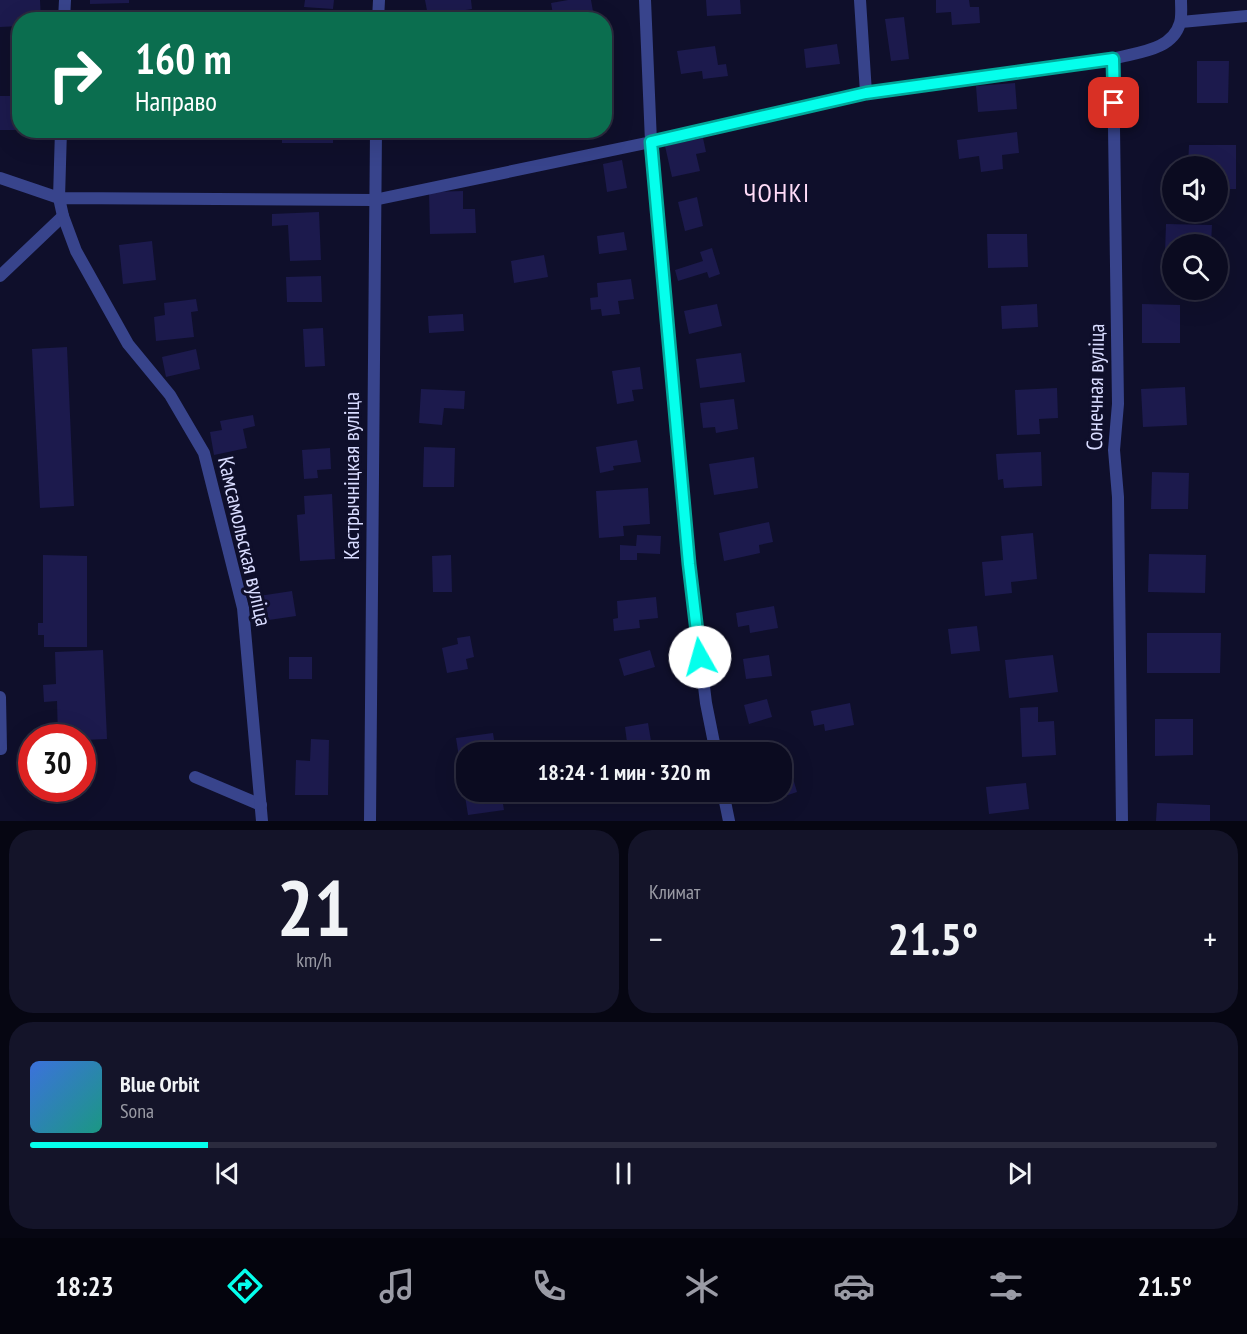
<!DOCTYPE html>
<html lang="ru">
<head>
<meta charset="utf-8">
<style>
	body { margin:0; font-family:"PT Sans Narrow",sans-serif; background:#141429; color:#f1f3f6; height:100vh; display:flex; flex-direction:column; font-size:22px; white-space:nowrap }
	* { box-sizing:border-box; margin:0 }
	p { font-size:20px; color:#9a9ba5 }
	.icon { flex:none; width:33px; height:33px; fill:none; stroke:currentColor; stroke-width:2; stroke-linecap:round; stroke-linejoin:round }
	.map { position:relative; height:821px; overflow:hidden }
	.drawer { display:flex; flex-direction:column; gap:9px; padding:9px; background:#060612; flex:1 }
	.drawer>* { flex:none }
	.banner { position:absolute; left:12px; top:12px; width:600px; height:126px; border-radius:24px; box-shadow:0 6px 24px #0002,0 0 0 2px #2b2b3e; background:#0b6e4f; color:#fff; overflow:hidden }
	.controls { position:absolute; left:1162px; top:156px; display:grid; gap:12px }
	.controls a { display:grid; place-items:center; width:66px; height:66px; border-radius:50%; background:#0b0b20; box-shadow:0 6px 24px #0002,0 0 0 2px #2b2b3e; font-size:30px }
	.speed { position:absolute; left:18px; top:724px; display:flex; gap:12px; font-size:30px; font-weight:700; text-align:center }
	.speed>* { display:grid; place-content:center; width:78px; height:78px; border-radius:50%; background:#0b0b20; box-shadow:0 6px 24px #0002,0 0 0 2px #2b2b3e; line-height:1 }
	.speed .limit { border:9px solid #d22; background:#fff; color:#111 }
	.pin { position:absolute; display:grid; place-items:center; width:51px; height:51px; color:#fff; margin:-26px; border-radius:12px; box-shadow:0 3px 9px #0006 }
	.me { position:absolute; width:66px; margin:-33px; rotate:353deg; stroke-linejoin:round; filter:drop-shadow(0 0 4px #0008) }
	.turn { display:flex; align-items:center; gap:21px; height:126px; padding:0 24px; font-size:27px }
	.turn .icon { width:78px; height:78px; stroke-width:2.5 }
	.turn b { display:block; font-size:42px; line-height:51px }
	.big { font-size:45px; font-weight:700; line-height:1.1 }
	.drawer .card { flex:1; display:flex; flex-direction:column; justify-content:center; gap:9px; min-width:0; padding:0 21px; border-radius:24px; background:#141429 }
	.drawer .dial { align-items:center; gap:0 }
	.dial b { font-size:78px; line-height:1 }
	.song { display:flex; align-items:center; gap:18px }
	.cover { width:72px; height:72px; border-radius:9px; background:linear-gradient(135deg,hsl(220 70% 55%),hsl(170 70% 35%)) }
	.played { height:6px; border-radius:3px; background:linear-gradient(90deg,#05ffec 15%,#2b2b3e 15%) }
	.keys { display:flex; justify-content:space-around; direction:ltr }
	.heat { display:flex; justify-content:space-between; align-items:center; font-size:33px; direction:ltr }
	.drawer .tiles { flex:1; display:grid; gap:9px; grid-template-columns:1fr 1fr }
	.card:last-child { grid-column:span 2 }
	.trip { position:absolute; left:456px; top:742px; width:336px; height:60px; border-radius:24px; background:#0b0b20; box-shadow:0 6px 24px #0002,0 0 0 2px #2b2b3e; font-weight:700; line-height:60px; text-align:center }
	.tabs { display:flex; height:96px; justify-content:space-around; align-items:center; background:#04040d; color:#9a9ba5 }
	.tabs .icon { width:42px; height:42px }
	.tabs .current { color:#05ffec }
	.tabs b { font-size:27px; color:#f1f3f6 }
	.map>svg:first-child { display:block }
	.building { fill:#1c1a4d }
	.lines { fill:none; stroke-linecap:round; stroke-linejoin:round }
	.service { stroke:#38448c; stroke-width:12 }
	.minor { stroke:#38448c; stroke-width:12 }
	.tertiary { stroke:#38448c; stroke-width:12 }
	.route-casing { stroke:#03a699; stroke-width:15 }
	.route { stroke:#05ffec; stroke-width:10 }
	.labels { text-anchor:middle; stroke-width:6; stroke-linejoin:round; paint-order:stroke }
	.street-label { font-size:22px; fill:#d9dcff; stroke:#0f0f2b }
	.quarter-label { font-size:26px; letter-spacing:1.5px; fill:#ffdbf8; stroke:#0f0f2b }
</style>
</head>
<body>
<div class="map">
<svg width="1247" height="821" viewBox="0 0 1247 821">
	<rect width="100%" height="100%" fill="#0f0f2b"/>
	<path class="building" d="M 0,0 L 40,0 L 41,20 L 20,20 L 20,26 L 0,27 Z
		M 90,0 L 129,0 L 129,3 L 90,4 Z
		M 305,0 L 334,0 L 333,9 L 304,7 Z
		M 425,0 L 471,0 L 472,9 L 428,16 Z
		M 568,0 L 591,0 L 594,17 L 582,20 L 554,20 L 551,3 Z
		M 706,0 L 740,0 L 741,14 L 707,16 Z
		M 936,0 L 969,0 L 970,7 L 979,7 L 980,23 L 952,25 L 951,12 L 936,13 Z
		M 904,17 L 909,59 L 891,61 L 885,19 Z
		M 837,44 L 840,64 L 806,68 L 804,49 Z
		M 715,46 L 718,65 L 726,64 L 728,76 L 703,79 L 702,71 L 681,74 L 677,51 Z
		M 1197,61 L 1229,61 L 1228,103 L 1197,103 Z
		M 1015,83 L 1017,109 L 978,112 L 976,86 Z
		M 0,96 L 20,96 L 20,130 L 0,130 Z
		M 94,130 L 136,130 L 136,132 L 95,135 Z
		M 282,130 L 333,130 L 333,143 L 282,143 Z
		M 1017,132 L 1019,153 L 1002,155 L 1003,169 L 981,172 L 979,156 L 959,159 L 957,140 Z
		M 703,138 L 706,152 L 696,154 L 700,171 L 672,177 L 665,146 Z
		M 1189,145 L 1236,145 L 1236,189 L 1218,189 L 1218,166 L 1188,166 Z
		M 622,160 L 627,188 L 607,192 L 603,164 Z
		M 463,191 L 463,209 L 475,209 L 476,233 L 430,234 L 429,192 Z
		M 697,197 L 703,226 L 685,231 L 678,202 Z
		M 319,212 L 321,260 L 290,261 L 288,225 L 272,226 L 272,214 Z
		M 1166,224 L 1212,225 L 1211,244 L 1173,244 L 1173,253 L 1165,253 Z
		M 624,232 L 627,250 L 599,254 L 597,236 Z
		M 987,234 L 1027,234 L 1028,267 L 988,268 Z
		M 152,241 L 156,280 L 123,284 L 119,245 Z
		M 712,248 L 720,274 L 709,278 L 707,272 L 678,281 L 675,270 L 703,261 L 700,252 Z
		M 544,255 L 548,277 L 514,283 L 511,261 Z
		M 321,276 L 322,302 L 287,302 L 286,277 Z
		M 631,279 L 634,299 L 618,301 L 620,314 L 602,316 L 601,309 L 591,310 L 590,298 L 598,297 L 597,283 Z
		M 196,299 L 198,311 L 191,312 L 194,337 L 156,341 L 154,317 L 165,315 L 164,303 Z
		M 717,304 L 722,326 L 689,334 L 684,311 Z
		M 1037,304 L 1038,327 L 1002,329 L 1001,306 Z
		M 1142,304 L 1180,305 L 1180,343 L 1142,343 Z
		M 463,314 L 464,331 L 429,333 L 428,316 Z
		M 323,328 L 325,366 L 305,367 L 303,329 Z
		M 67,347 L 74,506 L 40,508 L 32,349 Z
		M 196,349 L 200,369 L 166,377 L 162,357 Z
		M 741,353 L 745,382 L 700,388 L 696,359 Z
		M 640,367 L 643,389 L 632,390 L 634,401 L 617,404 L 612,371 Z
		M 1185,387 L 1187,425 L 1143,427 L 1141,389 Z
		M 1057,388 L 1058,418 L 1039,419 L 1040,434 L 1017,435 L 1015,390 Z
		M 421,389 L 465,391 L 464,409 L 444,408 L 442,425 L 419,423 Z
		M 734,399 L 738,429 L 716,433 L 715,427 L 703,428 L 700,403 Z
		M 253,415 L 255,426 L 243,429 L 247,448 L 214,455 L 210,432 L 222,430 L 220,421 Z
		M 637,440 L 641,462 L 613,466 L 614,470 L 600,473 L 596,447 Z
		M 424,447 L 455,448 L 454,487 L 423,487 Z
		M 330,448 L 331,469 L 317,470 L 318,478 L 304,479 L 302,450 Z
		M 1041,452 L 1042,486 L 1004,488 L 1003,479 L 998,480 L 996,454 Z
		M 754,457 L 758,488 L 714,495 L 709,464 Z
		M 1152,472 L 1189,473 L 1188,509 L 1151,509 Z
		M 648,488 L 650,524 L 623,526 L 624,536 L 599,538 L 596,491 Z
		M 332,494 L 335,559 L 300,561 L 297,515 L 305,514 L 304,496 Z
		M 769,522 L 773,542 L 759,545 L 760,553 L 724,561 L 719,533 Z
		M 1033,533 L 1037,579 L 1011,582 L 1012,593 L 985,596 L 982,562 L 1003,560 L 1001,536 Z
		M 637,535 L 661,536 L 660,554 L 637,553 L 637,560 L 620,560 L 620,545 L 636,546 Z
		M 1149,554 L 1206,555 L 1205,593 L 1148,592 Z
		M 43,555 L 87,556 L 87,647 L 44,647 L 44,635 L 38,635 L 38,623 L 43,623 Z
		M 451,555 L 452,592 L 433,592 L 432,556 Z
		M 292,591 L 296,616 L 262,621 L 259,596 Z
		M 656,597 L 658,618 L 639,620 L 640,628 L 614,631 L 613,619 L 618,618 L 617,601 Z
		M 774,606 L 778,628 L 750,633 L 749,625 L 738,627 L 736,613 Z
		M 977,626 L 980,651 L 951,654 L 948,629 Z
		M 1147,633 L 1221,633 L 1220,673 L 1147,673 Z
		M 470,636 L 474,657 L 466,659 L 468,669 L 447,673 L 442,648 L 458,644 L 457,638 Z
		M 103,650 L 107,739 L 82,740 L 82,738 L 58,738 L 57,701 L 44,702 L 43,685 L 56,684 L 55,652 Z
		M 650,650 L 655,667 L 624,676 L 619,659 Z
		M 769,655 L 772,676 L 746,679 L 743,659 Z
		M 1053,655 L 1058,692 L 1009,698 L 1005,660 Z
		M 289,657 L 312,657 L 312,679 L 289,679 Z
		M 767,699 L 772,717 L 749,724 L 744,705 Z
		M 850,703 L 854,725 L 825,731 L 824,724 L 814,726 L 811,711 Z
		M 1038,707 L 1038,722 L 1054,721 L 1056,755 L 1022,757 L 1020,708 Z
		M 1155,719 L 1193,719 L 1193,755 L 1155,756 Z
		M 648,723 L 653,753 L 561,753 L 627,742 L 625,727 Z
		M 493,733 L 496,753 L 466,753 L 466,792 L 501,792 L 504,810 L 468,815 L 456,738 Z
		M 311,739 L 329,740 L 328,795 L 295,795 L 296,760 L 310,761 Z
		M 789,765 L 797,792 L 776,799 L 774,792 L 782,792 L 782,768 Z
		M 1026,783 L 1029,809 L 989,814 L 986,787 Z
		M 1157,803 L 1210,805 L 1210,821 L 1156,821 Z"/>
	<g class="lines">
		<path class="service" d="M 0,276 L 63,216
			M 0,697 L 1,749
			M 195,777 L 261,805"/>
		<path class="minor" d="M 645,0 L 651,142 L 689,564 L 706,703 L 716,753
			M 860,0 L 866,93
			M 64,20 L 65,0
			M 1181,22 L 1247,16
			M 61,130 L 59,198 L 63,216 L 76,251 L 128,344 L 170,395 L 204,453 L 243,608 L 262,821
			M 0,178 L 59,198 L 374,200 L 651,142 L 866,93 L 1113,59
			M 723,792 L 729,821
			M 1122,821 L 1118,497 L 1114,450 L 1118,404 L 1113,59 C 1137,52 1172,51 1180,23 C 1182,17 1181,7 1181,0"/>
		<path class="tertiary" d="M 378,20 L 379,0
			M 370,821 L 376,130"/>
	</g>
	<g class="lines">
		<defs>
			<path id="route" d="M 700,657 L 689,564 L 651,142 L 866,93 L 1113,59 L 1114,103"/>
		</defs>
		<use href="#route" class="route-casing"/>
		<use href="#route" class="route"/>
	</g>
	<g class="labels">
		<g class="street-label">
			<text transform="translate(1095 387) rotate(-89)" y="8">Сонечная вуліца</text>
			<text transform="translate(351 476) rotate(-90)" y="8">Кастрычніцкая вуліца</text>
			<text transform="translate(245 541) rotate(77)" y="8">Камсамольская вуліца</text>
		</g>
		<g class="quarter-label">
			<text x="777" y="202">ЧОНКІ</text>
		</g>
	</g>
</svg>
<div class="controls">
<a><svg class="icon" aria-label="sound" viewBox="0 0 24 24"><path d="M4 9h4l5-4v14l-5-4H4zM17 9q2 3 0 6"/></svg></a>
<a><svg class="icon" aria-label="search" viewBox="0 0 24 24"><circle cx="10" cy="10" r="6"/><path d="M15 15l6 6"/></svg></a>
</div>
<div class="speed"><div class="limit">30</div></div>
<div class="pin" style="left:1114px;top:103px;background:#d93025"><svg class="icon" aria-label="arrive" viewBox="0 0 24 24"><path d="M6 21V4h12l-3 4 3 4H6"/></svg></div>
<svg class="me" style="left:700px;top:657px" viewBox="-20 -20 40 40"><circle r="19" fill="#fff"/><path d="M0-13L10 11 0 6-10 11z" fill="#05ffec"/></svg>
<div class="trip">18:24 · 1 мин · 320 m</div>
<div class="banner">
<div class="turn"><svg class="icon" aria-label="right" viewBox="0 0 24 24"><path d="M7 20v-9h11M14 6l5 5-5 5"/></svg><div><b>160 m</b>Направо</div></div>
</div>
</div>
<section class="drawer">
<div class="tiles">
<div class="card dial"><b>21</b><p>km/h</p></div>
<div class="card"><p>Климат</p>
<div class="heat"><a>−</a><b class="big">21.5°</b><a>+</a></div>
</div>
<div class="card">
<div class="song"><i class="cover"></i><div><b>Blue Orbit</b><p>Sona</p></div></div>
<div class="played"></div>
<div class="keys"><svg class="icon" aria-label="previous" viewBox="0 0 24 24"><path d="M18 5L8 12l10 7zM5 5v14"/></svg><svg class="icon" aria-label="pause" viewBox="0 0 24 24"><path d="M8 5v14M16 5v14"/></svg><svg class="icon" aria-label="next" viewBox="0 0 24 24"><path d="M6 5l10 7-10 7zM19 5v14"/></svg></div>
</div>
</div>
</section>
<nav class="tabs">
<b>18:23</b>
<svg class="icon current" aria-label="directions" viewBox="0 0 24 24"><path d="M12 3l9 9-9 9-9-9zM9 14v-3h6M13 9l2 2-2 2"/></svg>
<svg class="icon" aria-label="music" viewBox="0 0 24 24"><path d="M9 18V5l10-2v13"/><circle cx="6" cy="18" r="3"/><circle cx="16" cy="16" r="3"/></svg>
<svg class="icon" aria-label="phone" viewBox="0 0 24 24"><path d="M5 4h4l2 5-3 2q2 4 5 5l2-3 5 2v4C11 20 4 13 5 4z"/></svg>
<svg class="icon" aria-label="climate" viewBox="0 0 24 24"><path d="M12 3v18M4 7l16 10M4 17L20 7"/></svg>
<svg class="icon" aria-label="car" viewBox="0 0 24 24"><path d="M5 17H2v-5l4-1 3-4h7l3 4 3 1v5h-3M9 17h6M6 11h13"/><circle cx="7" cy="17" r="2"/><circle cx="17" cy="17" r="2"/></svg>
<svg class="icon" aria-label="filters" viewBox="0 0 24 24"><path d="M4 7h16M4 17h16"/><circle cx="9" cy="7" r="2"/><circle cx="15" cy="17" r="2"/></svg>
<b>21.5°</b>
</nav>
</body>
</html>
